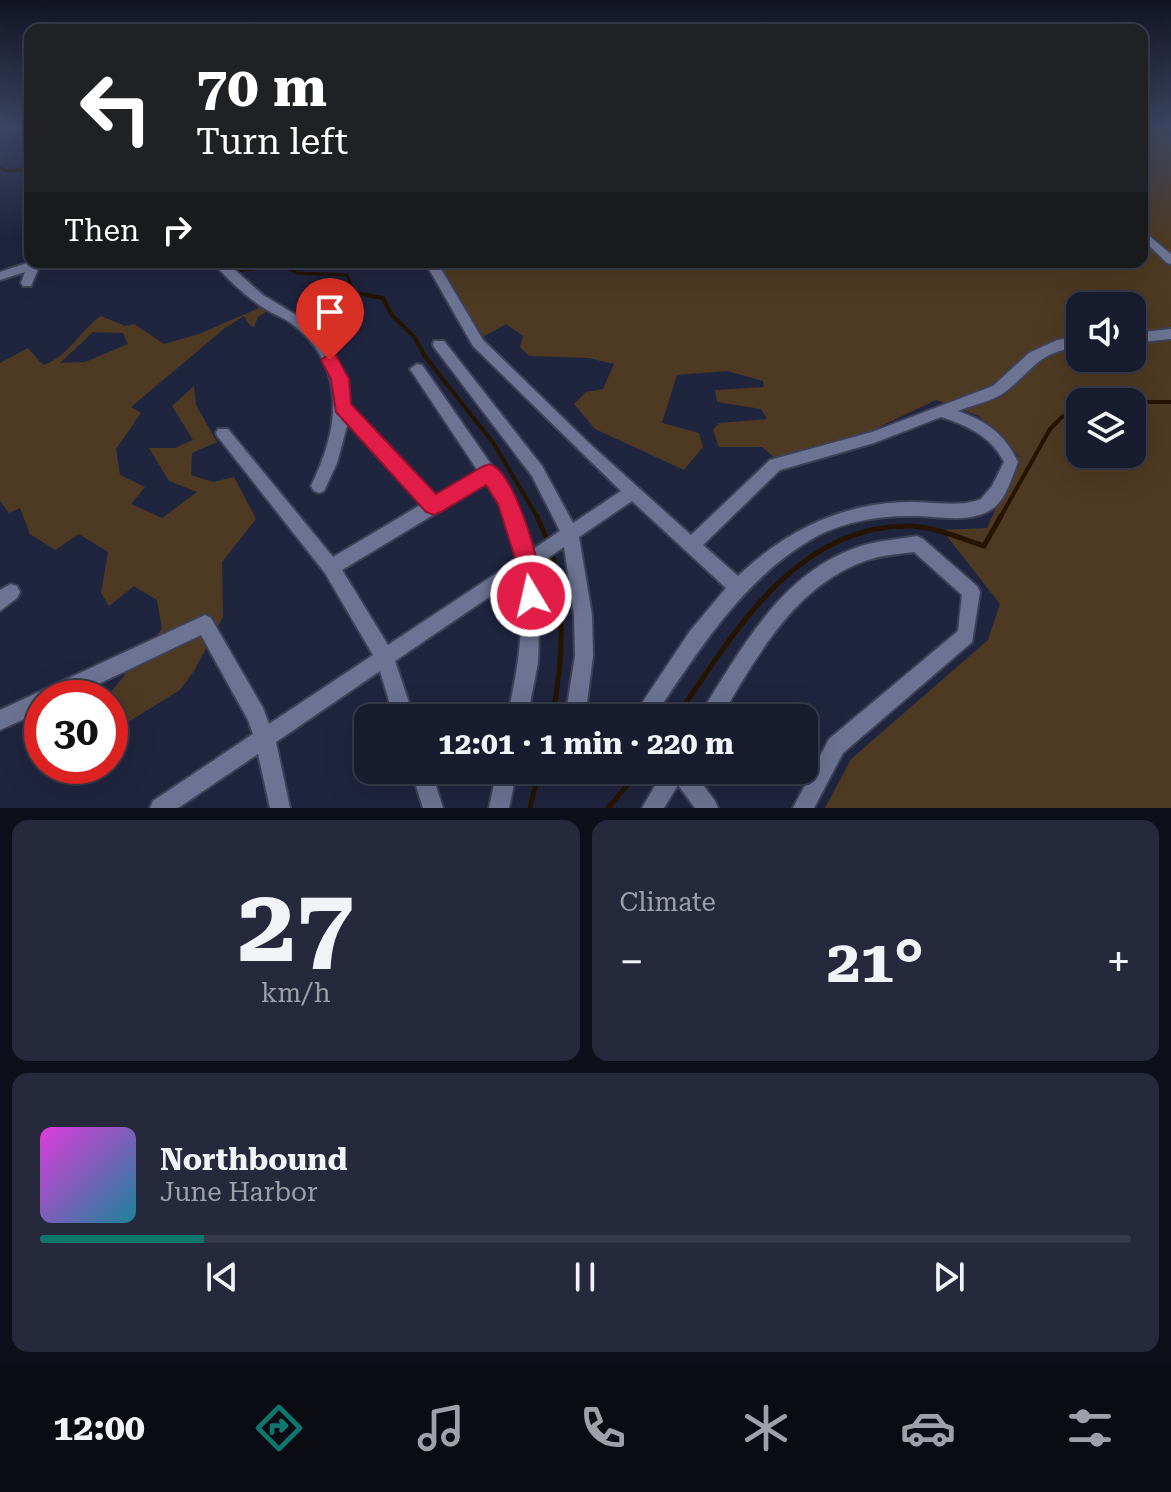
<!DOCTYPE html>
<html lang="en">
<head>
<meta charset="utf-8">
<style>
	body { margin:0; font-family:"Roboto Serif",serif; background:#25293b; color:#f1f3f6; height:100vh; display:flex; flex-direction:column; font-size:30px; white-space:nowrap }
	* { box-sizing:border-box; margin:0 }
	p { font-size:26px; color:#9fa1aa }
	.icon { flex:none; width:44px; height:44px; fill:none; stroke:currentColor; stroke-width:2; stroke-linecap:round; stroke-linejoin:round }
	.map { position:relative; height:808px; overflow:hidden }
	.side { display:flex; flex-direction:column; gap:12px; padding:12px; background:#0d0f1a; flex:1 }
	.side>* { flex:none }
	.top-card { position:absolute; left:24px; top:24px; width:1124px; height:244px; border-radius:16px; box-shadow:0 8px 32px #0002,0 0 0 2px #363a4b; background:#202124; color:#fff; overflow:hidden }
	.fabs { position:absolute; left:1066px; top:292px; display:grid; gap:16px }
	.fabs a { display:grid; place-items:center; width:80px; height:80px; border-radius:16px; background:#181c2f; box-shadow:0 8px 32px #0002,0 0 0 2px #363a4b; font-size:40px }
	.speed { position:absolute; left:24px; top:680px; display:flex; gap:16px; font-size:40px; font-weight:700; text-align:center }
	.speed>* { display:grid; place-content:center; width:104px; height:104px; border-radius:50%; background:#181c2f; box-shadow:0 8px 32px #0002,0 0 0 2px #363a4b; line-height:1 }
	.speed .limit { border:12px solid #d22; background:#fff; color:#111 }
	.pin { position:absolute; display:grid; place-items:center; width:68px; height:68px; color:#fff; margin:-82px -34px; border-radius:50% 50% 50% 0; rotate:-45deg; box-shadow:0 0 8px #0007 }
	.pin .icon { rotate:45deg }
	.me { position:absolute; width:88px; margin:-44px; rotate:351deg; stroke-linejoin:round; filter:drop-shadow(0 0 6px #0008) }
	.turn { display:flex; align-items:center; gap:28px; height:168px; padding:0 40px; font-size:36px }
	.turn .icon { width:104px; height:104px; stroke-width:2.5 }
	.turn b { display:block; font-size:56px; line-height:68px }
	.then { display:flex; align-items:center; height:76px; padding:0 40px; background:#0003; gap:16px; font-size:30px }
	.big { font-size:60px; font-weight:700; line-height:1.1 }
	.side .card { flex:1; display:flex; flex-direction:column; justify-content:center; gap:12px; min-width:0; padding:0 28px; border-radius:16px; background:#25293b }
	.side .dial { align-items:center; gap:0 }
	.dial b { font-size:104px; line-height:1 }
	.song { display:flex; align-items:center; gap:24px }
	.cover { width:96px; height:96px; border-radius:12px; background:linear-gradient(135deg,hsl(300 70% 55%),hsl(190 70% 35%)) }
	.played { height:8px; border-radius:4px; background:linear-gradient(90deg,#0f766e 15%,#363a4b 15%) }
	.keys { display:flex; justify-content:space-around; direction:ltr }
	.heat { display:flex; justify-content:space-between; align-items:center; font-size:44px; direction:ltr }
	.side .tiles { flex:1; display:grid; gap:12px; grid-template-columns:1fr 1fr }
	.card:last-child { grid-column:span 2 }
	.trip { position:absolute; left:354px; top:704px; width:464px; height:80px; border-radius:16px; background:#181c2f; box-shadow:0 8px 32px #0002,0 0 0 2px #363a4b; font-weight:700; line-height:80px; text-align:center }
	.menu { display:flex; height:128px; justify-content:space-around; align-items:center; background:#0a0b13; color:#9fa1aa }
	.menu .icon { width:56px; height:56px }
	.menu .selected { color:#0f766e }
	.menu b { font-size:36px; color:#f1f3f6 }
	.map>svg:first-child { display:block }
	.green { fill:#4e3a22; fill-rule:evenodd }
	.lines { fill:none; stroke-linecap:round; stroke-linejoin:round }
	.stream-far2 { stroke:#251400; stroke-width:3 }
	.stream-far1 { stroke:#251400; stroke-width:4 }
	.stream { stroke:#251400; stroke-width:5 }
	.minor-casing { stroke:#3e4157; stroke-width:4 }
	.minor { fill:#6d7493; fill-rule:evenodd }
	.route { fill:#e11d48; stroke:#92132f; stroke-width:2 }
</style>
</head>
<body>
<div class="map">
<svg width="1171" height="808" viewBox="0 0 1171 808">
	<rect width="100%" height="100%" fill="#20253f"/>
	<path class="green" d="M 1142,127 L 1171,127 L 1171,808 L 825,808 L 851,759 L 988,640 L 1000,604 L 942,530 L 987,528 L 1019,456 L 979,416 L 936,400 L 866,433 L 775,458 L 762,447 L 719,447 L 713,430 L 719,423 L 767,419 L 761,409 L 717,402 L 715,390 L 764,387 L 763,381 L 727,371 L 677,375 L 662,423 L 699,433 L 703,447 L 684,470 L 595,429 L 574,404 L 586,392 L 603,389 L 614,364 L 589,358 L 529,356 L 520,347 L 523,336 L 506,324 L 481,338 L 437,262 L 1142,262 ZM 1080,306 L 1132,306 L 1132,358 L 1080,358 ZM 1080,402 L 1132,402 L 1132,454 L 1080,454 Z
		M 261,307 L 267,311 L 258,317 L 254,327 L 250,326 L 244,316 L 225,328 L 131,407 L 141,413 L 116,449 L 120,475 L 145,487 L 131,504 L 162,518 L 197,492 L 169,481 L 149,448 L 175,448 L 193,440 L 172,406 L 194,386 L 196,405 L 217,442 L 192,453 L 191,475 L 213,482 L 234,477 L 256,519 L 222,562 L 223,617 L 194,671 L 180,690 L 110,733 L 110,698 L 106,698 L 162,629 L 157,600 L 134,586 L 109,606 L 101,593 L 108,552 L 79,534 L 55,550 L 30,534 L 20,508 L 9,513 L 0,501 L 0,363 L 28,348 L 43,365 C 70,356 78,332 101,316 L 125,326 L 134,324 L 164,344 L 199,334 ZM 93,332 L 123,333 L 128,344 L 85,362 L 60,363 Z"/>
	<g class="lines">
		<path class="stream-far2" d="M 0,168 L 8,171 L 30,169
			M 232,262 L 238,271 L 282,265 L 297,273 L 347,275 L 354,292 L 376,297"/>
		<path class="stream-far1" d="M 366,295 L 383,298 L 391,314 L 415,338 L 424,355 L 494,444 L 538,518
			M 1126,402 L 1171,402
			M 1000,518 L 1050,429 L 1062,417 L 1080,408"/>
		<path class="stream" d="M 537,516 L 548,542
			M 551,550 C 566,605 563,663 552,718
			M 676,718 C 731,637 794,526 907,526 C 933,526 960,538 984,546 L 1001,516
			M 530,808 L 539,770
			M 608,808 L 640,770"/>
		<defs>
			<path id="minor" d="M 1142,230 L 1171,254 L 1171,264 L 1167,263 L 1142,239 Z
				M 30,262 L 48,262 L 39,267 L 31,286 L 23,286 L 21,283 L 25,272 L 0,280 L 0,272 Z
				M 213,262 L 226,262 L 263,295 L 301,318 L 320,336 L 333,355 L 344,378 L 348,403 L 435,497 L 478,471 L 410,369 L 417,364 L 422,365 L 513,496 L 532,550 L 560,531 L 532,476 L 434,347 L 433,344 L 434,341 L 444,341 L 542,466 L 573,523 L 621,491 L 473,346 L 425,262 L 437,262 L 483,340 L 591,445 L 691,535 L 770,460 L 872,432 L 993,386 L 1029,353 L 1057,340 L 1080,337 L 1080,347 C 1037,352 1036,368 1005,392 C 993,401 972,405 958,411 C 986,421 1005,434 1018,462 C 1012,477 1006,500 992,509 C 970,524 938,516 914,516 C 883,515 847,521 819,535 C 744,576 700,649 653,718 L 632,718 L 690,631 L 726,588 L 632,501 L 579,537 L 592,615 L 593,656 L 585,718 L 565,718 L 575,656 L 574,615 L 564,547 L 536,566 L 540,596 L 538,663 L 527,718 L 507,718 C 518,670 525,625 520,576 L 395,661 L 414,718 L 394,718 L 380,671 L 276,742 L 290,808 L 270,808 L 258,754 L 178,808 L 150,808 L 153,801 L 253,734 L 248,720 L 201,635 L 69,698 L 42,698 L 42,711 L 0,730 L 0,710 L 205,615 L 211,618 L 263,708 L 269,724 L 373,655 L 325,573 L 218,437 L 216,433 L 218,429 L 228,429 L 333,557 L 422,504 L 348,422 L 337,463 L 324,491 L 319,493 L 314,491 L 311,486 C 339,428 349,368 291,323 C 283,317 272,314 264,308 C 245,296 227,279 213,262 ZM 941,417 C 967,425 992,437 1004,462 L 992,486 L 981,499 C 959,508 932,501 908,502 C 842,503 785,531 738,576 L 703,545 L 780,470 L 874,443 ZM 486,483 L 500,504 L 518,559 L 388,645 L 342,570 Z
				M 1171,329 L 1171,339 L 1132,343 L 1132,333 Z
				M 917,536 L 923,539 L 977,586 L 980,592 L 972,642 L 843,753 L 814,808 L 793,808 L 829,739 L 958,631 L 962,595 L 914,552 C 898,554 881,555 865,561 C 793,587 757,657 720,718 L 699,718 L 702,711 C 745,643 785,567 868,544 C 884,540 901,539 917,536 Z
				M 11,584 L 17,586 L 20,592 L 17,598 L 0,611 L 0,590 Z
				M 411,770 L 431,770 L 443,808 L 423,808 Z
				M 497,770 L 517,770 L 509,808 L 489,808 Z
				M 664,770 L 692,770 L 715,801 L 718,808 L 695,808 L 678,785 L 664,808 L 642,808 Z"/>
		</defs>
		<use href="#minor" class="minor-casing"/>
		<use href="#minor" class="minor"/>
	</g>
	<linearGradient id="sky" x2="0" y2="1"><stop stop-color="#121423"/><stop offset="0.53" stop-color="#3c4663"/><stop offset="1" stop-color="#3c4663" stop-opacity="0"/></linearGradient>
	<rect width="1171" height="240" fill="url(#sky)"/>
	<path class="route" d="M 330,353 L 336,355 L 349,379 L 351,404 L 436,494 L 482,467 C 487,465 489,463 494,466 C 516,478 549,581 539,604 L 531,607 L 523,604 L 516,561 L 498,504 L 486,485 L 441,512 L 434,515 L 426,512 L 336,412 L 331,379 L 321,360 Z"/>
</svg>
<div class="fabs">
<a><svg class="icon" aria-label="sound" viewBox="0 0 24 24"><path d="M4 9h4l5-4v14l-5-4H4zM17 9q2 3 0 6"/></svg></a>
<a><svg class="icon" aria-label="layers" viewBox="0 0 24 24"><path d="M12 4l9 5-9 5-9-5zM3 14l9 5 9-5"/></svg></a>
</div>
<div class="speed"><div class="limit">30</div></div>
<div class="pin" style="left:330px;top:360px;background:#d93025"><svg class="icon" aria-label="arrive" viewBox="0 0 24 24"><path d="M6 21V4h12l-3 4 3 4H6"/></svg></div>
<svg class="me" style="left:531px;top:596px" viewBox="-20 -20 40 40"><circle r="17" fill="#e11d48" stroke="#fff" stroke-width="3"/><path d="M0-11L8 9 0 5-8 9z" fill="#fff"/></svg>
<div class="trip">12:01 · 1 min · 220 m</div>
<div class="top-card">
<div class="turn"><svg class="icon" aria-label="left" viewBox="0 0 24 24"><path d="M17 20v-9H6M10 6l-5 5 5 5"/></svg><div><b>70 m</b>Turn left</div></div>
<div class="then">Then<svg class="icon" aria-label="right" viewBox="0 0 24 24"><path d="M7 20v-9h11M14 6l5 5-5 5"/></svg></div>
</div>
</div>
<section class="side">
<div class="tiles">
<div class="card dial"><b>27</b><p>km/h</p></div>
<div class="card"><p>Climate</p>
<div class="heat"><a>−</a><b class="big">21°</b><a>+</a></div>
</div>
<div class="card">
<div class="song"><i class="cover"></i><div><b>Northbound</b><p>June Harbor</p></div></div>
<div class="played"></div>
<div class="keys"><svg class="icon" aria-label="previous" viewBox="0 0 24 24"><path d="M18 5L8 12l10 7zM5 5v14"/></svg><svg class="icon" aria-label="pause" viewBox="0 0 24 24"><path d="M8 5v14M16 5v14"/></svg><svg class="icon" aria-label="next" viewBox="0 0 24 24"><path d="M6 5l10 7-10 7zM19 5v14"/></svg></div>
</div>
</div>
</section>
<nav class="menu">
<b>12:00</b>
<svg class="icon selected" aria-label="directions" viewBox="0 0 24 24"><path d="M12 3l9 9-9 9-9-9zM9 14v-3h6M13 9l2 2-2 2"/></svg>
<svg class="icon" aria-label="music" viewBox="0 0 24 24"><path d="M9 18V5l10-2v13"/><circle cx="6" cy="18" r="3"/><circle cx="16" cy="16" r="3"/></svg>
<svg class="icon" aria-label="phone" viewBox="0 0 24 24"><path d="M5 4h4l2 5-3 2q2 4 5 5l2-3 5 2v4C11 20 4 13 5 4z"/></svg>
<svg class="icon" aria-label="climate" viewBox="0 0 24 24"><path d="M12 3v18M4 7l16 10M4 17L20 7"/></svg>
<svg class="icon" aria-label="car" viewBox="0 0 24 24"><path d="M5 17H2v-5l4-1 3-4h7l3 4 3 1v5h-3M9 17h6M6 11h13"/><circle cx="7" cy="17" r="2"/><circle cx="17" cy="17" r="2"/></svg>
<svg class="icon" aria-label="filters" viewBox="0 0 24 24"><path d="M4 7h16M4 17h16"/><circle cx="9" cy="7" r="2"/><circle cx="15" cy="17" r="2"/></svg>
</nav>
</body>
</html>
